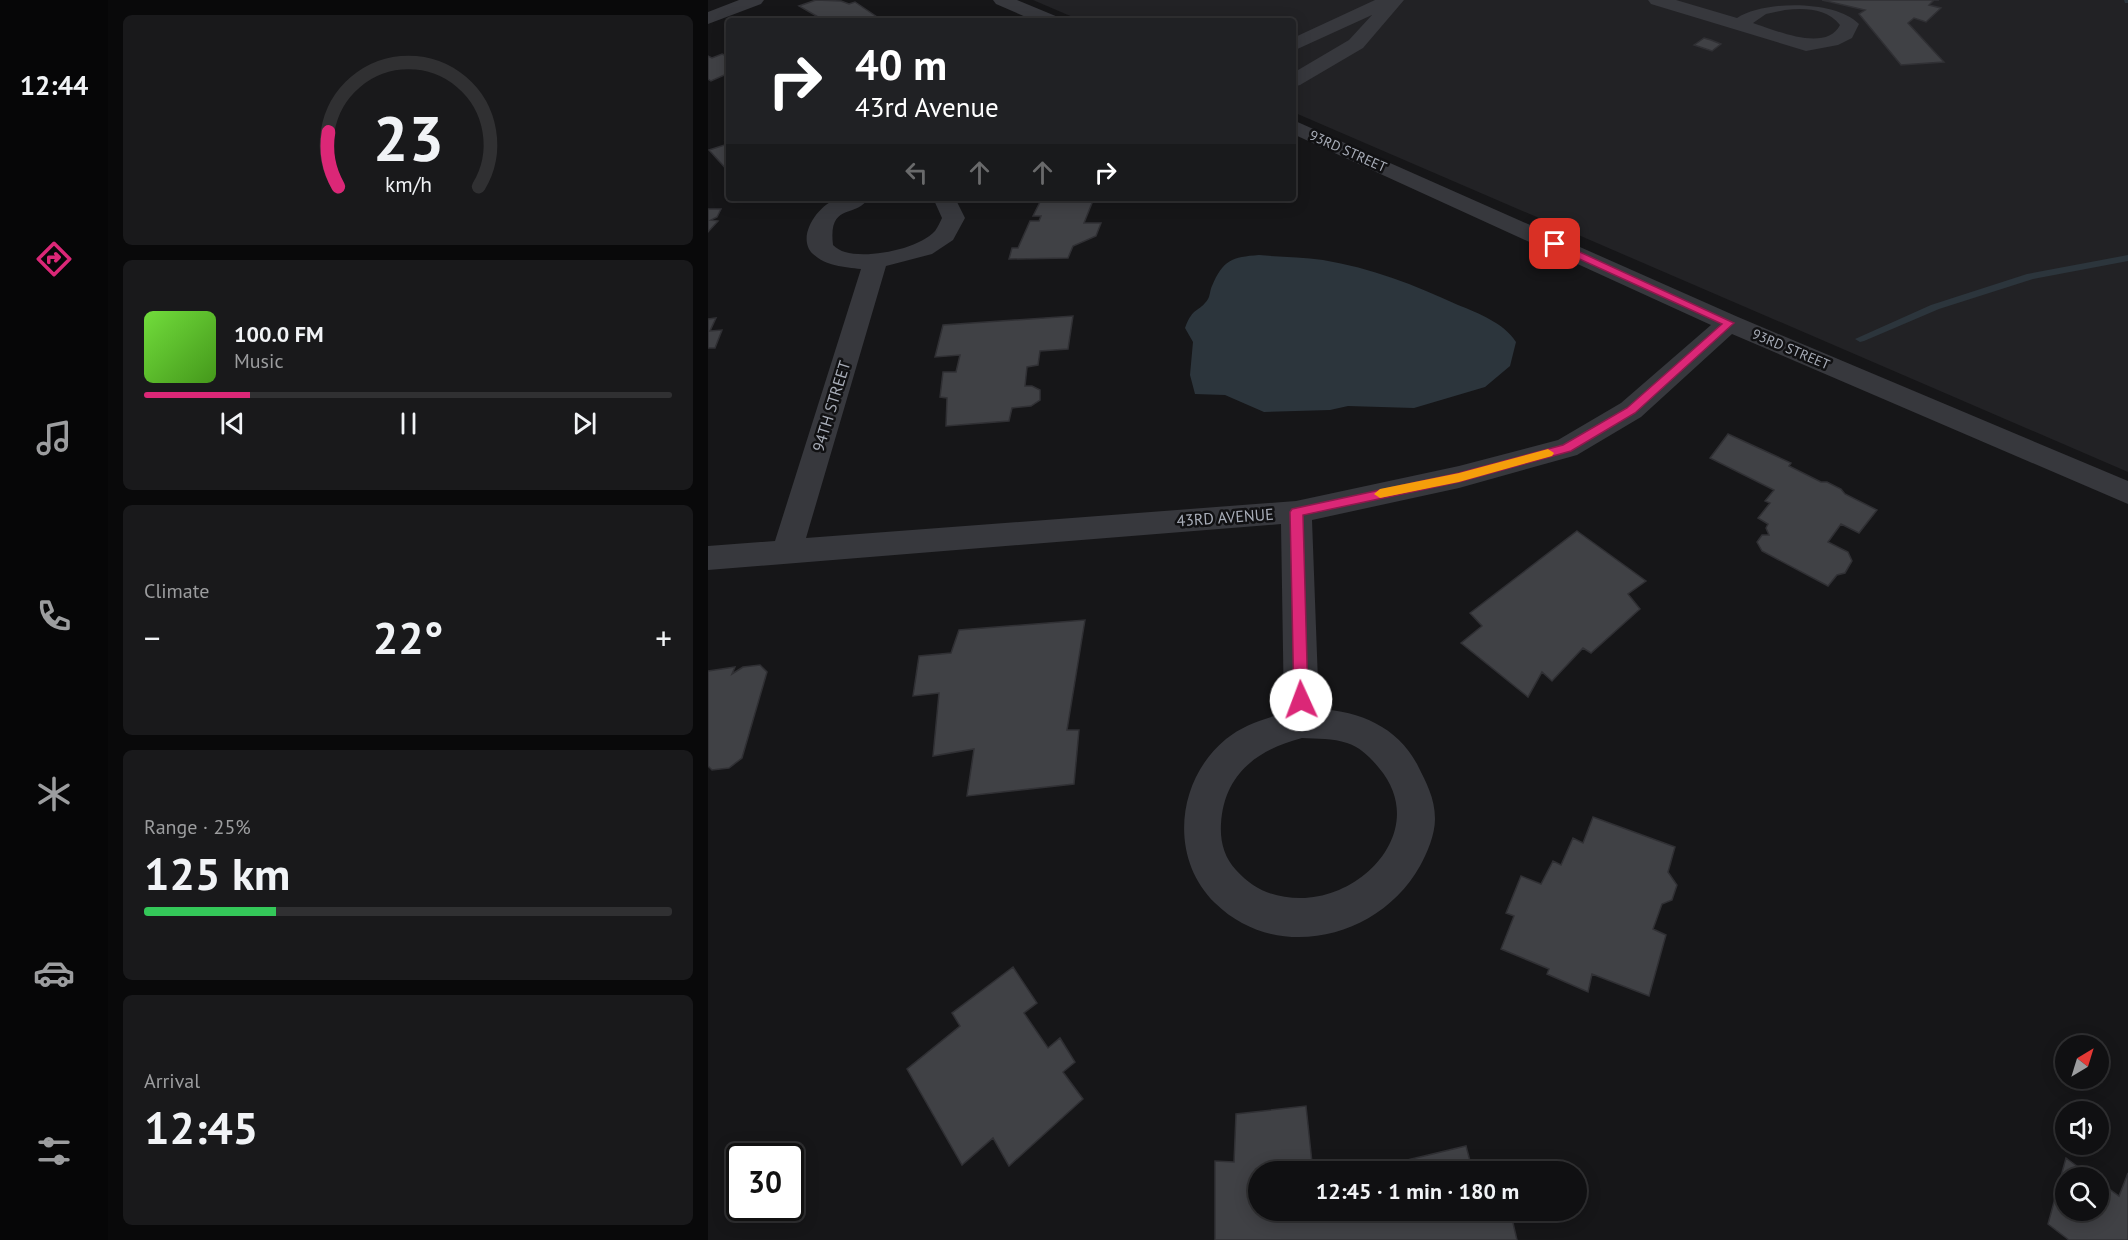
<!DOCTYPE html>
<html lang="en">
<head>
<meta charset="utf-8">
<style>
	body { margin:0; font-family:"PT Sans",sans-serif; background:#19191b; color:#f1f3f6; height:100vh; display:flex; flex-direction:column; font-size:22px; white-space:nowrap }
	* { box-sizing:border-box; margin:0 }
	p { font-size:20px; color:#9c9d9f }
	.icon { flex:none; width:33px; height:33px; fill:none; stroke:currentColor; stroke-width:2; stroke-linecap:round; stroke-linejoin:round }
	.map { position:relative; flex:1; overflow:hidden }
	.details { display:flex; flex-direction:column; gap:15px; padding:15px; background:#09090a; width:600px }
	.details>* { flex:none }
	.hud { position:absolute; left:18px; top:18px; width:570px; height:183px; border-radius:6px; box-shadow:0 3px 15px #0003,0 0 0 2px #303032; background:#202124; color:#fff; overflow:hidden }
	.needle { width:39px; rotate:38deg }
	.controls { position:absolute; left:1347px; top:1035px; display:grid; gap:12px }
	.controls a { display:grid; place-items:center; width:54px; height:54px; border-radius:50%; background:#101012; box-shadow:0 3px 15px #0003,0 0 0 2px #303032; font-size:30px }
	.speed { position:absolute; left:18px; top:1143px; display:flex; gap:12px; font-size:30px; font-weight:700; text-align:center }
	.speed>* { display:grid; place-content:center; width:78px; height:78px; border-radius:50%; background:#101012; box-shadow:0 3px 15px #0003,0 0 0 2px #303032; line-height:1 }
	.speed .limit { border:3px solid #111; border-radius:9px; background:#fff; color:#111 }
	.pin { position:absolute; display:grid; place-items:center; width:51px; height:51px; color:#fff; margin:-26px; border-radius:12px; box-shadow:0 3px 9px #0006 }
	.me { position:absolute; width:66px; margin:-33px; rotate:358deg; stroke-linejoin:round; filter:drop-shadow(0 0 4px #0008) }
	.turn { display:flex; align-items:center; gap:21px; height:126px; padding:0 30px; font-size:27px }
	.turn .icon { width:78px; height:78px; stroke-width:2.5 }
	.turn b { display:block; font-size:42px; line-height:51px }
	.lanes { display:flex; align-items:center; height:57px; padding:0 30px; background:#0003; justify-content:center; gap:30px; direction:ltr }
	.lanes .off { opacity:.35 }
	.big { font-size:45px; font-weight:600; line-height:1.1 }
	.details .widget { flex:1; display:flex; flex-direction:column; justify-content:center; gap:9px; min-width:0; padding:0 21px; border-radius:9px; background:#19191b }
	.details .dial { align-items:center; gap:0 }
	.dial svg { height:156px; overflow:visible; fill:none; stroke:#303032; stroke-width:7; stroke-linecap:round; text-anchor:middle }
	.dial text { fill:#f1f3f6; stroke:none }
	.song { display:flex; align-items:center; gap:18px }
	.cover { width:72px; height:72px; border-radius:9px; background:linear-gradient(135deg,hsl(100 70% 55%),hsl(100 70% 35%)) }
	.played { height:6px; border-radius:3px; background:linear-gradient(90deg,#db2777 20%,#303032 20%) }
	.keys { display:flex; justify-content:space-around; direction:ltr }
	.heat { display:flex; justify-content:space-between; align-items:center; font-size:33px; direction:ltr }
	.charge { height:9px; border-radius:4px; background:linear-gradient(90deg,#34c759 25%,#303032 0) }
	.trip { position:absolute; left:540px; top:1161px; width:339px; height:60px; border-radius:30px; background:#101012; box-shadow:0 3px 15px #0003,0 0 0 2px #303032; font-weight:600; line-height:60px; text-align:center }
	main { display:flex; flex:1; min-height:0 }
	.menu { display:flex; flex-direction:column; width:108px; justify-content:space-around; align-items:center; background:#060607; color:#9c9d9f }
	.menu .icon { width:42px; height:42px }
	.menu .active { color:#db2777 }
	.menu b { font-size:27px; color:#f1f3f6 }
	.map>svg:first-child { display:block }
	.built { fill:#222225 }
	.water { fill:#2c353c }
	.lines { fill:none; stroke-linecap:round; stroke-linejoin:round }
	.stream { fill:#2c353c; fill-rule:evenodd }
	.building { fill:#404145; stroke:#303034; stroke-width:1.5 }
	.minor { fill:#37383d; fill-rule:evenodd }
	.route { fill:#db2777; stroke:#8e194d; stroke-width:1.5 }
	.slow { fill:#f59e0b }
	.labels { text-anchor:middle; stroke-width:5; stroke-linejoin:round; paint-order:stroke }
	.far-street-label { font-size:14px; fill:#a8adb8; stroke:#111113 }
	.street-label { font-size:16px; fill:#a8adb8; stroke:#111113 }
</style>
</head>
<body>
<main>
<nav class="menu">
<b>12:44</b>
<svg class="icon active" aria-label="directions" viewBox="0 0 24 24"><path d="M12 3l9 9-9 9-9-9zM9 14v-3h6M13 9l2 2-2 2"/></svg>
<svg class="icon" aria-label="music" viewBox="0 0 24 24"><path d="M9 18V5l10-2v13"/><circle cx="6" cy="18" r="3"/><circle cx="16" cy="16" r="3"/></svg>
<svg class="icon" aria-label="phone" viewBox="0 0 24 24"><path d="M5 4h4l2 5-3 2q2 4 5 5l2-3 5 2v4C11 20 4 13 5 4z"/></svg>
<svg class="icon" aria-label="climate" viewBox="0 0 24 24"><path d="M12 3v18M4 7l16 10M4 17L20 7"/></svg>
<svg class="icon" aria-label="car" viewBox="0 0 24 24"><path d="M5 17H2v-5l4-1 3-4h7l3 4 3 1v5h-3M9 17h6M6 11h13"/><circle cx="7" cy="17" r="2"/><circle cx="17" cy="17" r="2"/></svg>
<svg class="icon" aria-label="filters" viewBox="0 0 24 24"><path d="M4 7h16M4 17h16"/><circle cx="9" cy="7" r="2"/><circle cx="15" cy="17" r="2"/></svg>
</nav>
<section class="details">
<div class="widget dial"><svg viewBox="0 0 100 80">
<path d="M14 69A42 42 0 1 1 86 69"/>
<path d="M14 69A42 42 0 0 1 9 41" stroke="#db2777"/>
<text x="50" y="56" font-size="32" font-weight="700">23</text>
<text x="50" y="72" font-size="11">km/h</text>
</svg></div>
<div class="widget">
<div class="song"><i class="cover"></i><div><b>100.0 FM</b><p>Music</p></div></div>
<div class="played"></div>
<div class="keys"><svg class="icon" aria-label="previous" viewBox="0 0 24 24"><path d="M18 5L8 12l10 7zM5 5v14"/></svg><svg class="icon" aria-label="pause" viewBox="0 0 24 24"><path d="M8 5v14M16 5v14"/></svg><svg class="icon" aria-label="next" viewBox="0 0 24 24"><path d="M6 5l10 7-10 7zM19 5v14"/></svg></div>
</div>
<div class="widget"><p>Climate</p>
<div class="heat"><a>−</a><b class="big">22°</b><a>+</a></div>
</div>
<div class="widget"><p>Range · 25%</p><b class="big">125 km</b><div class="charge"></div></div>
<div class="widget"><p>Arrival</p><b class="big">12:45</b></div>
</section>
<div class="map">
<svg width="1420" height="1240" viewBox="0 0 1420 1240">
	<rect width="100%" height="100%" fill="#161618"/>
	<path class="built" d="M 325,0 L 1420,0 L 1420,472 L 585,112 L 585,21 L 374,21 Z"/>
	<path class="water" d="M 551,255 C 572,257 594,257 615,260 C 663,268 707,285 750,305 C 770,313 796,323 808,342 L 802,366 L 777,387 L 706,408 L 640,406 L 622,410 L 556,412 L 517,395 L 487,394 L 482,375 L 485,342 L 477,328 C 485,306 491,313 500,299 C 502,296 502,290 504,286 C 515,260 524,257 551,255 Z"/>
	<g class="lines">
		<path class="stream" d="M 1416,0 L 1420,0 L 1420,3 L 1417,3 Z
			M 1420,255 L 1420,261 L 1325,279 L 1231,309 L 1156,341 L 1152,342 L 1147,339 L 1223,305 L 1319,274 Z"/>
	</g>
	<path class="building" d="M 108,0 L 133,1 L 141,4 L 147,2 L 175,21 L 117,21 L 91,6 Z
		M 1114,0 L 1231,0 L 1226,0 L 1221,5 L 1233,8 L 1218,22 L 1206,18 L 1200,23 L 1236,62 L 1193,65 L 1151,14 L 1157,10 Z
		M 996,38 L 1003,40 L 1013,44 L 1004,51 L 986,45 Z
		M 14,54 L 21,57 L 21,73 L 3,81 L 0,79 L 0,56 L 4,58 Z
		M 21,140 L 21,172 L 1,150 L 20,144 L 17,141 Z
		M 334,198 L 386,198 L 376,223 L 393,223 L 388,236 L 365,246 L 360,258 L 301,259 L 304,248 L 310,248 L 322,221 L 331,221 L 333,216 L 325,216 Z
		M 0,209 L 13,209 L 9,217 L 3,220 L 10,221 L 0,232 Z
		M 365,316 L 360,349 L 332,351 L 330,365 L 319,367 L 317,386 L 324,386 L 332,390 L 332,400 L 323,406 L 304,408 L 301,421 L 238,426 L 239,398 L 232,397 L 235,372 L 248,372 L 252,355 L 227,357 L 235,325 Z
		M 8,318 L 2,331 L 14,330 L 7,348 L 0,348 L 0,319 Z
		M 1020,434 L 1083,463 L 1081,466 L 1113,482 L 1119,482 L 1133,489 L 1137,494 L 1169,510 L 1151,533 L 1133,524 L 1120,542 L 1140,552 L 1144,561 L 1137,573 L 1129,575 L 1120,586 L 1054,551 L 1049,542 L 1054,535 L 1061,535 L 1058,528 L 1060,524 L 1050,518 L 1062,503 L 1057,501 L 1066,490 L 1002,458 Z
		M 869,531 L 938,581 L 920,594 L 932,609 L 883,653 L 875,648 L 844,681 L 834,672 L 820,697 L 753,643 L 774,626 L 762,613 Z
		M 377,620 L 359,730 L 371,730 L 366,784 L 259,796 L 266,749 L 225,756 L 231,693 L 205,696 L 211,656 L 243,653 L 251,630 Z
		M 52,665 L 59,672 L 34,758 L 21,768 L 4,770 L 0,766 L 0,671 L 27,667 L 24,674 L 35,667 Z
		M 885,817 L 967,847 L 960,872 L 969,885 L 964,900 L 954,904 L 945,929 L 958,935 L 941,996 L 884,974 L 880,992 L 839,974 L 841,969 L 793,949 L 806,916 L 798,913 L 813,876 L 833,884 L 845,861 L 853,865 L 865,838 L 875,843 Z
		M 305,967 L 329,1003 L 316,1013 L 340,1048 L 352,1038 L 367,1062 L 355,1072 L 375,1099 L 301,1166 L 285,1138 L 254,1165 L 199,1069 L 252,1026 L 244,1013 Z
		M 598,1106 L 605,1172 L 550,1172 L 550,1210 L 802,1210 L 809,1240 L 507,1240 L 507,1161 L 526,1162 L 528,1114 Z
		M 758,1146 L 765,1172 L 649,1172 Z
		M 1358,1158 L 1385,1178 L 1358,1178 L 1358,1210 L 1390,1210 L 1390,1181 L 1411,1196 L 1420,1173 L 1420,1240 L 1361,1240 L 1340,1224 Z"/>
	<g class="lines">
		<path class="minor" d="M 31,0 L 56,0 L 53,4 L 0,24 L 0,12 Z
			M 285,0 L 309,0 L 350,17 L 352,21 L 327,21 L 288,4 Z
			M 667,0 L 696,0 L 655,48 L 592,85 L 585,87 L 585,73 L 641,40 L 664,15 L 585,51 L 585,38 Z
			M 940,0 L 968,0 L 1029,18 C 1057,0 1128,0 1151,24 L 1144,38 L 1130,45 L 1098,51 L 943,4 ZM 1077,10 C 1097,8 1118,8 1132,25 C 1118,53 1067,30 1045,23 L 1058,14 Z
			M 585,120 L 1030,317 L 1420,481 L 1420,504 L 1024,334 L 933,417 L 869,455 L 751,488 L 604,520 L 611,709 C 652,711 689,727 709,764 C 718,782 727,798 727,819 C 727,835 719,853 712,866 C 672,938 569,964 507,903 C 460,857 469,779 518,739 C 535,725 556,719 576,713 L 573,524 L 0,570 L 0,546 L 67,541 L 153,269 C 136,267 118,266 105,254 C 87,237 111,204 129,199 C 138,196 152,198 161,198 C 147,219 120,202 125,245 C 128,248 133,251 137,252 C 160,259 211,249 227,231 C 230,227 232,222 234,218 L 225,198 L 247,198 L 257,218 L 245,240 L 224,254 L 178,266 L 98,538 L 588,501 L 751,466 L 850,440 L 913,403 L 1003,325 L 585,134 ZM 594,738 C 609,739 625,738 639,743 C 652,747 663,758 671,768 C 720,826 660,895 597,898 C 569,899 547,891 528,870 C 516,857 512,841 513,824 C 516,774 549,750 594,738 Z"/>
	</g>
	<path class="route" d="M 843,242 L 850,242 L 1026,323 L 927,413 L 863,451 L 751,482 L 595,515 L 600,700 L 598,704 L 588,704 L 586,700 L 582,512 L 584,509 L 751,473 L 855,445 L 919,408 L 1014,324 L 843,246 Z"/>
	<path class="slow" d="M 840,449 L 846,453 L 844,456 L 751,482 L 672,498 L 666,494 L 672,489 L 751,473 Z"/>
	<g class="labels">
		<g class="far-street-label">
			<text transform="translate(640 151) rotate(24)" y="5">93RD STREET</text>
			<text transform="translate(1083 349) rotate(23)" y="5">93RD STREET</text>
		</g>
		<g class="street-label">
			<text transform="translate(123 406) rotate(-73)" y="6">94TH STREET</text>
			<text transform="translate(517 517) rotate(-4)" y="6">43RD AVENUE</text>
		</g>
	</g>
</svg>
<div class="controls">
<a><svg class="needle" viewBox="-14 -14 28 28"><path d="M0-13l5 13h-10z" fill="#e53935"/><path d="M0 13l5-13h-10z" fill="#9c9d9f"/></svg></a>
<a><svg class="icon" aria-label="sound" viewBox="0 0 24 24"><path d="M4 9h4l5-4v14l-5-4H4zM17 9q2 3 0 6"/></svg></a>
<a><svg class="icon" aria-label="search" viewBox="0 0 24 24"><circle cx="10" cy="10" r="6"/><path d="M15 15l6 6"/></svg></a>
</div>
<div class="speed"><div class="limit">30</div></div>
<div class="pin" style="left:847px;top:244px;background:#d93025"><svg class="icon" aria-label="arrive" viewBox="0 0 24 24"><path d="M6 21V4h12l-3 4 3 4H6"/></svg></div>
<svg class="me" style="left:593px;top:700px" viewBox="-20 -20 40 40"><circle r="19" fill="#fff"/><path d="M0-13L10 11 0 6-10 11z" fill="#db2777"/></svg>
<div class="trip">12:45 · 1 min · 180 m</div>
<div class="hud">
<div class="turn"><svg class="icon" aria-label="right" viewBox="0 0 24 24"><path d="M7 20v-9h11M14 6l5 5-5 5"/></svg><div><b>40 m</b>43rd Avenue</div></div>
<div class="lanes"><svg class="icon off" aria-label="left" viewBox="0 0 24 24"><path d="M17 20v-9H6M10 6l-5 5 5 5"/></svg><svg class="icon off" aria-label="ahead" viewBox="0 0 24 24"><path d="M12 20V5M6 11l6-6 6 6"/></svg><svg class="icon off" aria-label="ahead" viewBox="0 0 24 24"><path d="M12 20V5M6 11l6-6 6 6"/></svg><svg class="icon" aria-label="right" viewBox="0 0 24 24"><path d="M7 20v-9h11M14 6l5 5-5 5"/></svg></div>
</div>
</div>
</main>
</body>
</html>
